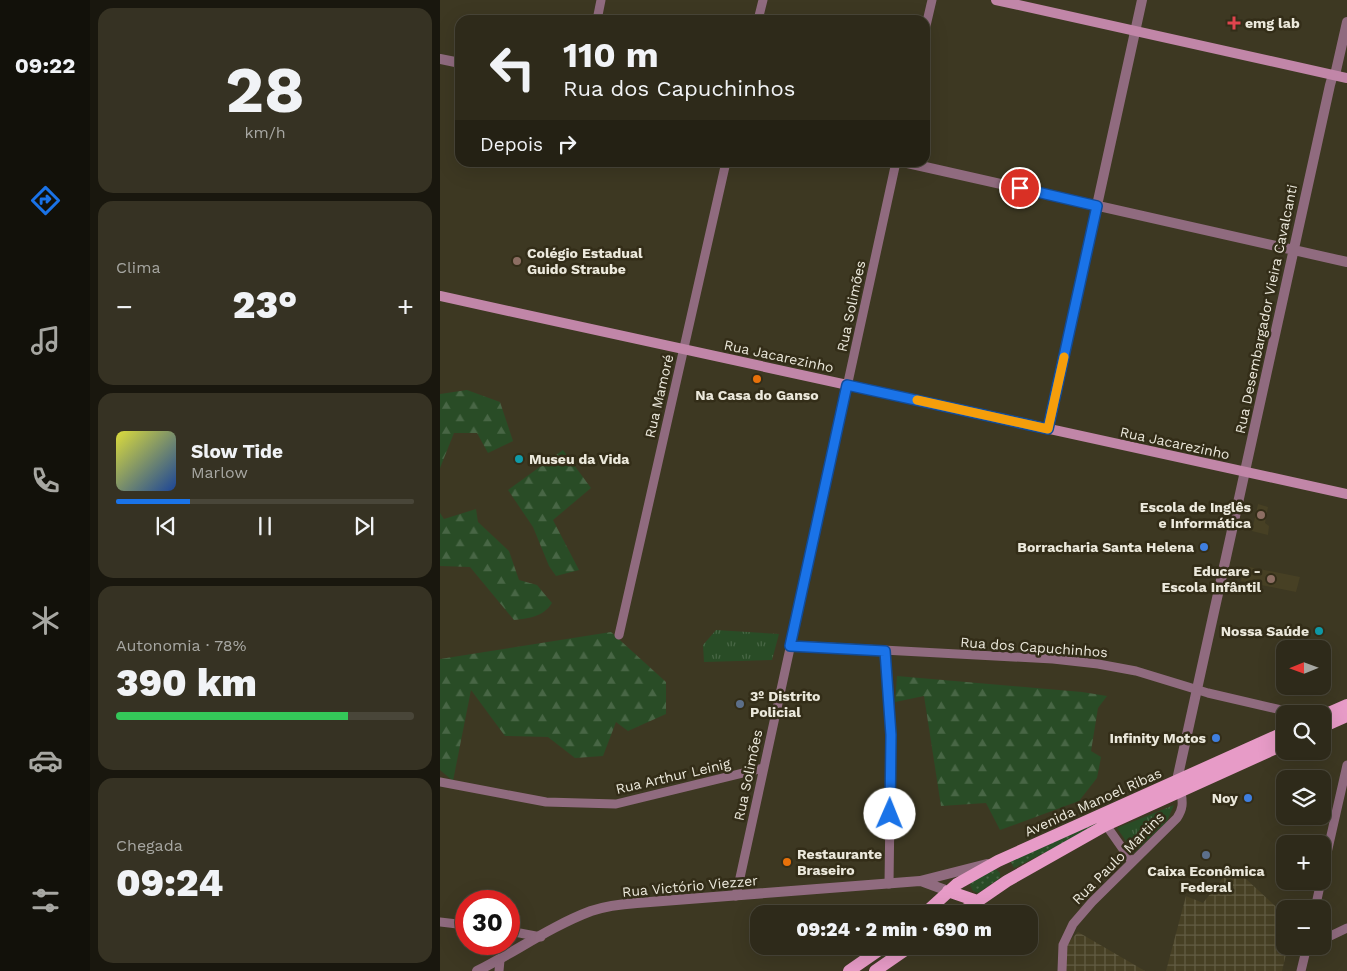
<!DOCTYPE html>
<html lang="pt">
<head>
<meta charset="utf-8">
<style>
	body { margin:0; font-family:"Work Sans",sans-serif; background:#363223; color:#f1f3f6; height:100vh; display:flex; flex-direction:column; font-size:19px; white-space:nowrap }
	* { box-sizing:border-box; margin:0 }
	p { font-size:16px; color:#a7a7a2 }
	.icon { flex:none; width:28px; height:28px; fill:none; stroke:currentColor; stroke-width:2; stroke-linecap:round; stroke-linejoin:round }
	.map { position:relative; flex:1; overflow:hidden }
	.drawer { display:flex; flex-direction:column; gap:8px; padding:8px; background:#19170e; width:350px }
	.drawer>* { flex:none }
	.top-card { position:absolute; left:15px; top:15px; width:475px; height:152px; border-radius:15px; box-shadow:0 5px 20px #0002,0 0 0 1px #494639; background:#2e2a1a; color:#f1f3f6; overflow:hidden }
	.needle { width:32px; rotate:269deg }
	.controls { position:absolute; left:836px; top:640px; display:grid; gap:10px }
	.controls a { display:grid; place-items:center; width:55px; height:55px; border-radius:10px; background:#2e2a1a; box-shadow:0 5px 20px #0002,0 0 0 1px #494639; font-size:25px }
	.speed { position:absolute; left:15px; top:890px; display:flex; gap:10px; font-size:25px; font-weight:700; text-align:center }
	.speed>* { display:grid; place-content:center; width:65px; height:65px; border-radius:50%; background:#2e2a1a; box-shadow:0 5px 20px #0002,0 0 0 1px #494639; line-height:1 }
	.speed .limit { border:8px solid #d22; background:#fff; color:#111 }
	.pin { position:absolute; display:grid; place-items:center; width:42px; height:42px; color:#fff; margin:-21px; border:2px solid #fff; border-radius:50%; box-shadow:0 1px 5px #0007 }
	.me { position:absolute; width:55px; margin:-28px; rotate:1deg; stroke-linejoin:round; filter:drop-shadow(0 0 4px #0008) }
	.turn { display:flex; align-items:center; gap:18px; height:105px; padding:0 25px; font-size:22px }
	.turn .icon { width:65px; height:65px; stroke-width:2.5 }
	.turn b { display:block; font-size:35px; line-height:42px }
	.then { display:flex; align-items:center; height:48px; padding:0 25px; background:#0003; gap:10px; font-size:19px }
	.big { font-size:38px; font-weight:800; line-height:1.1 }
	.drawer .widget { flex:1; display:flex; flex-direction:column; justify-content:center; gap:8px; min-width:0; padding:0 18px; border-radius:15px; background:#363223 }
	.drawer .dial { align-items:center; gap:0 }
	.dial b { font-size:65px; line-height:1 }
	.song { display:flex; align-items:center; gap:15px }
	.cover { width:60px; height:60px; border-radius:8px; background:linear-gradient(135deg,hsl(60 70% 55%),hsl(220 70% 35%)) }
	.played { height:5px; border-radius:2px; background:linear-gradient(90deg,#1a73e8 25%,#494639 25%) }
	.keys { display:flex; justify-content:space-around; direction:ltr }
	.heat { display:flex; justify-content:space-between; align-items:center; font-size:28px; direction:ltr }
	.charge { height:8px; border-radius:4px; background:linear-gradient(90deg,#34c759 78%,#494639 0) }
	.trip { position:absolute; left:310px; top:905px; width:288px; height:50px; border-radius:15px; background:#2e2a1a; box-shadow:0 5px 20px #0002,0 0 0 1px #494639; font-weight:800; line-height:50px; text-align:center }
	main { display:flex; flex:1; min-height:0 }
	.tab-bar { display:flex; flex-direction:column; width:90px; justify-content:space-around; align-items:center; background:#12110a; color:#a7a7a2 }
	.tab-bar .icon { width:35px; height:35px }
	.tab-bar .selected { color:#1a73e8 }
	.tab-bar b { font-size:22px; color:#f1f3f6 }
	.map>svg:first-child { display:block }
	.built { fill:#474024 }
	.industrial { fill:url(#industrial-grid) }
	.grass { fill:url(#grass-dots) }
	.forest { fill:url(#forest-firs) }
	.park { fill:url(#park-tufts) }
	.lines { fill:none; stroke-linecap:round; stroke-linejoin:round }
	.minor { stroke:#906b7f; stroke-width:9 }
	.tertiary { stroke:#906b7f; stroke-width:10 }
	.secondary { stroke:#c186a8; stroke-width:10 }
	.primary { stroke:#e79bc7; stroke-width:12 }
	.route-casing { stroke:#114b97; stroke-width:12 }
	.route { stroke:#1a73e8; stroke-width:9 }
	.slow { stroke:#f59e0b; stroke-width:9 }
	.health-dot { fill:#e0444e; stroke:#332d18; stroke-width:2 }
	.education-dot { fill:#8d6e63; stroke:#332d18; stroke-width:2 }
	.food-dot { fill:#e8710a; stroke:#332d18; stroke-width:2 }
	.culture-dot { fill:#0f9aa8; stroke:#332d18; stroke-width:2 }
	.shop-dot { fill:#3f7fe0; stroke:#332d18; stroke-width:2 }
	.service-dot { fill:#5c6f8a; stroke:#332d18; stroke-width:2 }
	.labels { text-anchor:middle; stroke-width:5; stroke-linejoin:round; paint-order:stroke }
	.poi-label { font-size:14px; font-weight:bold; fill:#ece9dc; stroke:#332d18; text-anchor:end }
	.street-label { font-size:14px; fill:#ece9dc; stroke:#332d18 }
</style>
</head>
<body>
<main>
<nav class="tab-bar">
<b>09:22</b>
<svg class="icon selected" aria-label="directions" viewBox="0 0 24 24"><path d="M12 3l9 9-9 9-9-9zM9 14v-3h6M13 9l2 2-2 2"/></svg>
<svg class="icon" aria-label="music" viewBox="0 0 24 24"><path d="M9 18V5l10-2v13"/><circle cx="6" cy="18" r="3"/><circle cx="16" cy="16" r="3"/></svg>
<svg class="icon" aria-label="phone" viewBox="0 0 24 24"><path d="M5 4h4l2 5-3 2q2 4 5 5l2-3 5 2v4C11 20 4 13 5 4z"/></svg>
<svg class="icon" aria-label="climate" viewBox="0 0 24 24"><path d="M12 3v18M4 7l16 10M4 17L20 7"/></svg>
<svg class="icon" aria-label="car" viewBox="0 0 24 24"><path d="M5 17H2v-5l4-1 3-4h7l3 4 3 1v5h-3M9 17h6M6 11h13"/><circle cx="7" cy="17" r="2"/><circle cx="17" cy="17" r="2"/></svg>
<svg class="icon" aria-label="filters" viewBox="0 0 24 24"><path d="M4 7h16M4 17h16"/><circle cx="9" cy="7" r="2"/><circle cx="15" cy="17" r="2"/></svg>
</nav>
<section class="drawer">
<div class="widget dial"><b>28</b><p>km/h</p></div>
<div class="widget"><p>Clima</p>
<div class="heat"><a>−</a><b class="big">23°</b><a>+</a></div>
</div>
<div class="widget">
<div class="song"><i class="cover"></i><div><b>Slow Tide</b><p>Marlow</p></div></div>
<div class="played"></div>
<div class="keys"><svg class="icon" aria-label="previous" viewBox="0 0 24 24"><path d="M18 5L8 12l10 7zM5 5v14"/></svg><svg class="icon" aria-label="pause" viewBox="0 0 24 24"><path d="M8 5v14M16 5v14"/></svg><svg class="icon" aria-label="next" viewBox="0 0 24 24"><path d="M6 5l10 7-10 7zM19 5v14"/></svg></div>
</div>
<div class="widget"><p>Autonomia · 78%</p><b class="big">390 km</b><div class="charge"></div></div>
<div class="widget"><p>Chegada</p><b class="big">09:24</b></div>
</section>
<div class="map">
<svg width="907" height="971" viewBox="0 0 907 971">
	<defs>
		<pattern id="industrial-grid" width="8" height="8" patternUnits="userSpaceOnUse" patternTransform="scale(1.25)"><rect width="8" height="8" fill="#474024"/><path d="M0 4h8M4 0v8" fill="none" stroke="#625c43"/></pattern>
		<pattern id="grass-dots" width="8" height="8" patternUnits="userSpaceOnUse" patternTransform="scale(1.25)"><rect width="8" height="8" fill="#294c26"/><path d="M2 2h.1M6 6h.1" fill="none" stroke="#486645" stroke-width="1.8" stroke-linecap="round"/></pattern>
		<pattern id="forest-firs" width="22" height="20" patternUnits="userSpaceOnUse" patternTransform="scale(1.25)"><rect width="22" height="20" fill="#294c26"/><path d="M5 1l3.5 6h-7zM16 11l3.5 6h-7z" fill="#486645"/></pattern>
		<pattern id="park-tufts" width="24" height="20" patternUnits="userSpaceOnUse" patternTransform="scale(1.25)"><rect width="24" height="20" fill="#294c26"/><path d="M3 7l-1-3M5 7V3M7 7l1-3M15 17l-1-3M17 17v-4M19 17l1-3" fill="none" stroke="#486645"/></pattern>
	</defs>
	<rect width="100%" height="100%" fill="#3d3822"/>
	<path class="built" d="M 818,504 L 828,507 L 825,523 L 829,526 L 828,535 L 812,531 Z
		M 804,566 L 860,577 L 856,592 L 801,581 Z"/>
	<path class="industrial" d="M 792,866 L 845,915 L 845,946 L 848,946 L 842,971 L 726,971 L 746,896 L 763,903 Z
		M 638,932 L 705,971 L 626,971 L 625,955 L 628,943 Z"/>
	<path class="grass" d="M 707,801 L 574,868 L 570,861 Z
		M 555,868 L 560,873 L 560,878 L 538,893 L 533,891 L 530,885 L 532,881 Z"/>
	<path class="forest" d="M 27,390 L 60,402 L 73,441 L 48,453 L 37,433 L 14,433 L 0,468 L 0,394 Z
		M 123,450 L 151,488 L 113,520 L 139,570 L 116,576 L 109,566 L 93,527 L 68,490 Z
		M 36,509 L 38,522 L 69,551 L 79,580 L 97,585 L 112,603 C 103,617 90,618 74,620 L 30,567 L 0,566 L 0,513 L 4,519 Z
		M 171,632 L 226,682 L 226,714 L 188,731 L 176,722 L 163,756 L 135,758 L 108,737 L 65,736 L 31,690 L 13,781 L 0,770 L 0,659 Z
		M 457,676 L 642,692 L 667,696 L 658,708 L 651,751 L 661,757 L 657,778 L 639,801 L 560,830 L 546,803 L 501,806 L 484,696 L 455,702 Z"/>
	<path class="park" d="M 276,630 L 339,634 L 332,660 L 264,662 L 263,645 Z
		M 734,805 L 727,821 L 694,853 L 677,828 Z"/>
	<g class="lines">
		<path class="minor" d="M 157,20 L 161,0
			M 318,20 L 323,0
			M 485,30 L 492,0
			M 179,635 L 286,162
			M 350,645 L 613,659 L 658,664 L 696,671 L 768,693 L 859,714
			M 445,651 L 451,735 L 449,884
			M 0,782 L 106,802 L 176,804 L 323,768
			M 666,825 L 692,862
			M 882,875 L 907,765
			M 296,896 L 456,162
			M 875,909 L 881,881
			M 0,922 L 26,925
			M 69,931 L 101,937
			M 882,940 L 907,928
			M 59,971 L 60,960
			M 622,971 L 623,945 L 633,924 L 652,902 L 737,818 C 743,809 743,803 741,792
			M 861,971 L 867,946"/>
		<path class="tertiary" d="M 0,59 L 20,63
			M 463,162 L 907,262
			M 608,429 L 702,0
			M 738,785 L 737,780 L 890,85 L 892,78 L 895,75 L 907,22
			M 481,881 L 508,891
			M 37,971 C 75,952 111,926 151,911 C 166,906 182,904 197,903 L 480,881 L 547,864"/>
		<path class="secondary" d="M 556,0 L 907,78
			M 0,296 L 907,494"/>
		<path class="primary" d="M 882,716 L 907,705
			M 882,727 L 907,716
			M 508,891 L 537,901
			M 484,914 L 517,884 L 558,861 L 845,732
			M 519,914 L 567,881 L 666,825 L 845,744
			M 409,971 L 445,946
			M 435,971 L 471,946"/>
	</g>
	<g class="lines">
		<defs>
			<path id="route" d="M 450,814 L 451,735 L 445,651 L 350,646 L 407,385 L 608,429 L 657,206 L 580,188"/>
		</defs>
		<use href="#route" class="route-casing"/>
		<use href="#route" class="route"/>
		<path class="slow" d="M 477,400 L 608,429 L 624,357"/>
	</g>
	<path class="health-dot" d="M791.5 15.5h5v5h5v5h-5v5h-5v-5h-5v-5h5z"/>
	<g class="education-dot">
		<circle cx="77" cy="261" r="5"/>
		<circle cx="821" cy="515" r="5"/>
		<circle cx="831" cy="579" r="5"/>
	</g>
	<g class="food-dot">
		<circle cx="317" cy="379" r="5"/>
		<circle cx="347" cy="862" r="5"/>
	</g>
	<g class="culture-dot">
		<circle cx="79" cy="459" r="5"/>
		<circle cx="879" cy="631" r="5"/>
	</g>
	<g class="shop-dot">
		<circle cx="764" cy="547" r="5"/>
		<circle cx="776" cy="738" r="5"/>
		<circle cx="808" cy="798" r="5"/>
	</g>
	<g class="service-dot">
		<circle cx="300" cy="704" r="5"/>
		<circle cx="766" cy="855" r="5"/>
	</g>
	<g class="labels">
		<g class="poi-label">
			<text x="805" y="28" text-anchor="start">emg lab</text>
			<text x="87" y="258" text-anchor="start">Colégio Estadual<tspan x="87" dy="16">Guido Straube</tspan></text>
			<text x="317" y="400" text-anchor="middle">Na Casa do Ganso</text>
			<text x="89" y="464" text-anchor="start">Museu da Vida</text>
			<text x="811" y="512">Escola de Inglês<tspan x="811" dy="16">e Informática</tspan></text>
			<text x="754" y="552">Borracharia Santa Helena</text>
			<text x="821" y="576">Educare -<tspan x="821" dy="16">Escola Infântil</tspan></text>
			<text x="869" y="636">Nossa Saúde</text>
			<text x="310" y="701" text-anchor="start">3º Distrito<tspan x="310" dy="16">Policial</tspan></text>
			<text x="766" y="743">Infinity Motos</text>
			<text x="798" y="803">Noy</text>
			<text x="357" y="859" text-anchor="start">Restaurante<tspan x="357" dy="16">Braseiro</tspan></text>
			<text x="766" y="876" text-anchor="middle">Caixa Econômica<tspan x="766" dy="16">Federal</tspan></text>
		</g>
		<g class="street-label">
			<text transform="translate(411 306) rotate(-78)" y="5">Rua Solimões</text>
			<text transform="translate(826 309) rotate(-78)" y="5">Rua Desembargador Vieira Cavalcanti</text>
			<text transform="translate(339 356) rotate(12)" y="5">Rua Jacarezinho</text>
			<text transform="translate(219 396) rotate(-77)" y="5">Rua Mamoré</text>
			<text transform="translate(735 443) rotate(12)" y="5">Rua Jacarezinho</text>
			<text transform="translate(594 647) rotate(4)" y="5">Rua dos Capuchinhos</text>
			<text transform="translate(308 775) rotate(-78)" y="5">Rua Solimões</text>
			<text transform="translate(233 776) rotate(-13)" y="5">Rua Arthur Leinig</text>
			<text transform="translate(653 802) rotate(-24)" y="5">Avenida Manoel Ribas</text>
			<text transform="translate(678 858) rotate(-45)" y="5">Rua Paulo Martins</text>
			<text transform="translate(250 886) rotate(-5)" y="5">Rua Victório Viezzer</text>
		</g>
	</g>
</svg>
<div class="controls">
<a><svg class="needle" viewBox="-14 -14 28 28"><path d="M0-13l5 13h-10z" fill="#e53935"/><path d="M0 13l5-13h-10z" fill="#a7a7a2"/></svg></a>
<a><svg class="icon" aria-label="search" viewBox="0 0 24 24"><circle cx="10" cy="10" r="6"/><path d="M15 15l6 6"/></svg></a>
<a><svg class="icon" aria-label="layers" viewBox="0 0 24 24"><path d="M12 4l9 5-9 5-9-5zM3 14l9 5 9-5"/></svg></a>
<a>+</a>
<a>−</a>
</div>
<div class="speed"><div class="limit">30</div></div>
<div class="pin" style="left:580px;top:188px;background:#d93025"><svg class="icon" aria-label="arrive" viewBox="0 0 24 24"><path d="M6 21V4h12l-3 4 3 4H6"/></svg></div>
<svg class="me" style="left:450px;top:814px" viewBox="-20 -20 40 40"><circle r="19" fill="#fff"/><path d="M0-13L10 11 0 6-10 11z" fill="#1a73e8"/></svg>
<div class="trip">09:24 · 2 min · 690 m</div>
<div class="top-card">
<div class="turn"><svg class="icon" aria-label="left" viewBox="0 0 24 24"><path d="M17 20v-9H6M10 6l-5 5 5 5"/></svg><div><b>110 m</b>Rua dos Capuchinhos</div></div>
<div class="then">Depois<svg class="icon" aria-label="right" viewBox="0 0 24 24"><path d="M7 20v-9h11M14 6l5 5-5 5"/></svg></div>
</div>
</div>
</main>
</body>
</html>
